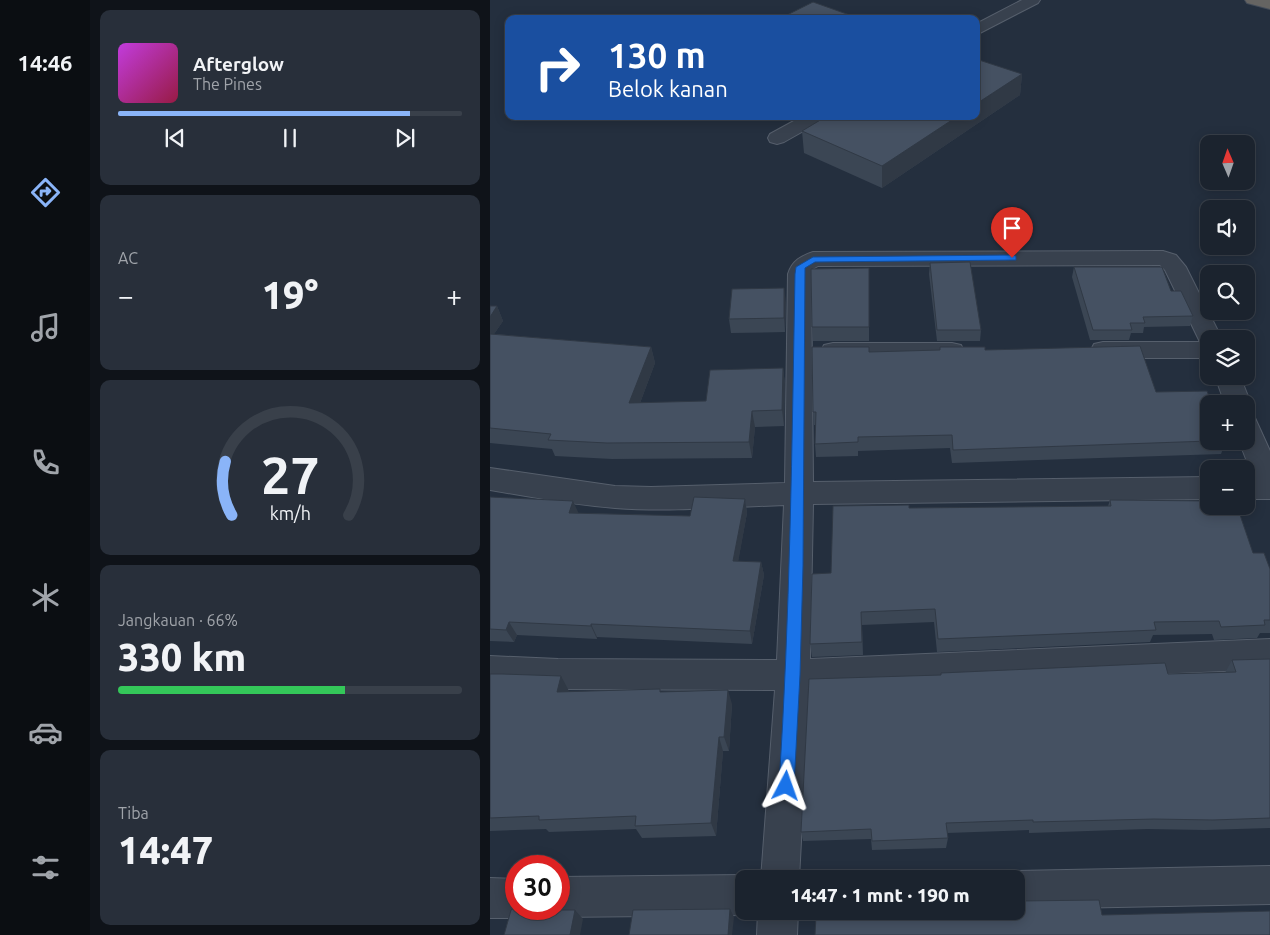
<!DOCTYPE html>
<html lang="id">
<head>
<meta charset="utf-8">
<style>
	body { margin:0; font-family:Ubuntu,sans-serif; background:#282f3a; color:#f1f3f6; height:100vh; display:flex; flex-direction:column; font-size:19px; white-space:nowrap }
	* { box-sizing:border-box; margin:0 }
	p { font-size:16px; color:#a0a4aa }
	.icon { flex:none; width:28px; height:28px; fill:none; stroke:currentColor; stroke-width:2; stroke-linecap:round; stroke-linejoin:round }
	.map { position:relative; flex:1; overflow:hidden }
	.details { display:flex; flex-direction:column; gap:10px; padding:10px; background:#0f1319; width:400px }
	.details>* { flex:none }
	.banner { position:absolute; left:15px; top:15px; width:475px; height:105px; border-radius:10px; box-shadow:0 2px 12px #0003,0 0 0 1px #39404a; background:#1a4fa0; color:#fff; overflow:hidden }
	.needle { width:32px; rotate:358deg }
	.buttons { position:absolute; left:710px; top:135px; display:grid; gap:10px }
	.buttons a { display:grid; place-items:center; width:55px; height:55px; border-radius:10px; background:#1b232e; box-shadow:0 2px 12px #0003,0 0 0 1px #39404a; font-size:25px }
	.speed { position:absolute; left:15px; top:855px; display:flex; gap:10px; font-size:25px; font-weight:700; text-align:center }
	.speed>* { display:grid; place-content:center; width:65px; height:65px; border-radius:50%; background:#1b232e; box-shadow:0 2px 12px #0003,0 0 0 1px #39404a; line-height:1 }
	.speed .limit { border:8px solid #d22; background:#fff; color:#111 }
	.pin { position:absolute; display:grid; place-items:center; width:42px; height:42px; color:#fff; margin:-51px -21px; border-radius:50% 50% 50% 0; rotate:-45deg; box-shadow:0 0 5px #0007 }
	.pin .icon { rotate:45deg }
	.me { position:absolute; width:55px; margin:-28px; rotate:4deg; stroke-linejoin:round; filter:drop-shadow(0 0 4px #0008) }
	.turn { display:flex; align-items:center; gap:18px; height:105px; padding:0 20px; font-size:22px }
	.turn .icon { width:65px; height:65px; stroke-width:2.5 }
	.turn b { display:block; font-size:35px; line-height:42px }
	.big { font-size:38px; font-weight:800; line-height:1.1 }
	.details .card { flex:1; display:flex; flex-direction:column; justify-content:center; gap:8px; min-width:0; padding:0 18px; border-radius:10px; background:#282f3a }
	.details .dial { align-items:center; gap:0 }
	.dial svg { height:130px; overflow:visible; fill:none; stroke:#39404a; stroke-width:7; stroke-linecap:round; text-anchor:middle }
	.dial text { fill:#f1f3f6; stroke:none }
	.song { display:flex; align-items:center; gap:15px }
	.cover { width:60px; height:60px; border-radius:8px; background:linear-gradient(135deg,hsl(290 70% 55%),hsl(340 70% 35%)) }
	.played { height:5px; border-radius:2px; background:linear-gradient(90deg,#8ab4f8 85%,#39404a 85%) }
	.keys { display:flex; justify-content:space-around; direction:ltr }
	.heat { display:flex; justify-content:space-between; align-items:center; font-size:28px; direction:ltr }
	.charge { height:8px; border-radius:4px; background:linear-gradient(90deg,#34c759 66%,#39404a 0) }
	.trip { position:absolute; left:245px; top:870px; width:290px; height:50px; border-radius:10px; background:#1b232e; box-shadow:0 2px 12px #0003,0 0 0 1px #39404a; font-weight:800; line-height:50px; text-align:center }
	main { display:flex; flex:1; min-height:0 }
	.tab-bar { display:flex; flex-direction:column; width:90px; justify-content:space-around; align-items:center; background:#0b0e12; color:#a0a4aa }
	.tab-bar .icon { width:35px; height:35px }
	.tab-bar .active { color:#8ab4f8 }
	.tab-bar b { font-size:22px; color:#f1f3f6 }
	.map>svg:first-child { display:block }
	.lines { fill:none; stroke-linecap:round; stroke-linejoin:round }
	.minor-casing { stroke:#565f6c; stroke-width:2 }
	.trunk-casing { stroke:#434c59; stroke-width:2 }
	.minor { fill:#38414e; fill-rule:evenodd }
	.trunk { fill:#656462; fill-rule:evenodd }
	.wall { fill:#3b4654 }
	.shaded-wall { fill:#303945 }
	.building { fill:#455162; stroke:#303945 }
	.route { fill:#1a73e8; stroke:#114b97 }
</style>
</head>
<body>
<main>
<nav class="tab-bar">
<b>14:46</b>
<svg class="icon active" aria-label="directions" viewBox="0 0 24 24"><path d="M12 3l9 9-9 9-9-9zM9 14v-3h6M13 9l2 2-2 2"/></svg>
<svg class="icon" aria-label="music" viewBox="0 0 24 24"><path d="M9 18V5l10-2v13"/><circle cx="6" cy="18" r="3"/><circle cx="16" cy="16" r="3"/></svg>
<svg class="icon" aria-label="phone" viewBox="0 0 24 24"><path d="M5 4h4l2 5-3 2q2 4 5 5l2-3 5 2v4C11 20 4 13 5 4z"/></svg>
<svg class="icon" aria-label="climate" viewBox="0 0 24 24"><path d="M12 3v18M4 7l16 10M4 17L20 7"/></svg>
<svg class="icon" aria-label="car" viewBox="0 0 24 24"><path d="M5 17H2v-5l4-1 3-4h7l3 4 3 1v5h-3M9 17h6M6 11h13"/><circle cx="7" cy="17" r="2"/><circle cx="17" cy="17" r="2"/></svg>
<svg class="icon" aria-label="filters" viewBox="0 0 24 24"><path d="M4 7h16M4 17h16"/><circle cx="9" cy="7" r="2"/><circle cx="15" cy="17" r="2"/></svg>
</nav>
<section class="details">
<div class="card">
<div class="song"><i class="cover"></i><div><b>Afterglow</b><p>The Pines</p></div></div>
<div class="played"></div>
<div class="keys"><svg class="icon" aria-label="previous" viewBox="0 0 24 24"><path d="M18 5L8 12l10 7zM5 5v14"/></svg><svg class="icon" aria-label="pause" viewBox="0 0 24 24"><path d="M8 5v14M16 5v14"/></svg><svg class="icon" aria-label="next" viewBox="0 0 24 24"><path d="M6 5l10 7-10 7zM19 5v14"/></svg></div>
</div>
<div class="card"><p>AC</p>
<div class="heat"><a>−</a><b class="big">19°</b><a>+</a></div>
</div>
<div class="card dial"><svg viewBox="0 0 100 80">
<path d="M14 69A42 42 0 1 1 86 69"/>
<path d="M14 69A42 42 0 0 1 10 36" stroke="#8ab4f8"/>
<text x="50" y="56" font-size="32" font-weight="700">27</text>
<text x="50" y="72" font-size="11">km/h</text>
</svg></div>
<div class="card"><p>Jangkauan · 66%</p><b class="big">330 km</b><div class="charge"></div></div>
<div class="card"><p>Tiba</p><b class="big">14:47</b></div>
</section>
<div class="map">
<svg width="780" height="935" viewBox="0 0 780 935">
	<rect width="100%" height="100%" fill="#242f3e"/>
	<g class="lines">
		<defs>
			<path id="minor" d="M 532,0 L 550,0 L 548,3 L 486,35 L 486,24 Z
				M 313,116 L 336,116 L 333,120 L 294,142 L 287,144 L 280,142 L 278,138 L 280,134 Z
				M 673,251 L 686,255 L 696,267 L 732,339 L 719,339 L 719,358 L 613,358 L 604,356 L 601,350 L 604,344 L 613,342 L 710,342 L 675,270 L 670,265 L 328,266 L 321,270 L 323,482 L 719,477 L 719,499 L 323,504 L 320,659 L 780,639 L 780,669 L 319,689 L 309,879 L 271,879 L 285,690 L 68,689 L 0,686 L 0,656 L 68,659 L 287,660 L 294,505 C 238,507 181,512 125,508 C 83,505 41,497 0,490 L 0,468 L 125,486 L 161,487 L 295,483 L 298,274 C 302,261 311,256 323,252 Z
				M 343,343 L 462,343 L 471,345 L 474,351 L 471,357 L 462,359 L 343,359 L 334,357 L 331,351 L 334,345 Z
				M 725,376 L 750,376 L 761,404 L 757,410 L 756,404 L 735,404 Z
				M 756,416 L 765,418 L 780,451 L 780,499 L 756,499 L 756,477 L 763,477 L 749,441 L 756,441 Z
				M 780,866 L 780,904 L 526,909 L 526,879 L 511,879 L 512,876 L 526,871 Z
				M 254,875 L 262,879 L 254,879 L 254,911 L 262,911 L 254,915 L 69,917 L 54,909 L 69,909 L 69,877 Z
				M 0,878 L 26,879 L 26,909 L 41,909 L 40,912 L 26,918 L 0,918 Z
				M 268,911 L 308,911 L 307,935 L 267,935 Z"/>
			<path id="trunk" d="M 755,0 L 780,0 L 780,9 L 757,3 Z"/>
		</defs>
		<use href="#minor" class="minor-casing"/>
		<use href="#trunk" class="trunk-casing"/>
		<use href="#minor" class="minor"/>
		<use href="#trunk" class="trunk"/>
	</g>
	<path class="wall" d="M 532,74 L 530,95 L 392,188 L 314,153 L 312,131 Z
		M 253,116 L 271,116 L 263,120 Z
		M 440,263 L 491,330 L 490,341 L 447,341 L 439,274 Z
		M 584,267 L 681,291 L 703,316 L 700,326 L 654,327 L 653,333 L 641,333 L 639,340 L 600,340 L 582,277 Z
		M 379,268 L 379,341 L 323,341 L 322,327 Z
		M 296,302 L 295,332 L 241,333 L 239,319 Z
		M 0,306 L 7,306 L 13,321 L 4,334 L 161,347 L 165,363 L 150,403 L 216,401 L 293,368 L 295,384 L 294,426 L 265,427 L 262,458 L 122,459 L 65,456 L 62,449 L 0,443 Z
		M 450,347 L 495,350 L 666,392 L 719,441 L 736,441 L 731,454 L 462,463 L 460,448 L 368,451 L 368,456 L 326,457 L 325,444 L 326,425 L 324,425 L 323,412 L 379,352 L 450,350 Z
		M 0,497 L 88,513 L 200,516 L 255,499 L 257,513 L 248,561 L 271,562 L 274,575 L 262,644 L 107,637 L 107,639 L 27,635 L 24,642 L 0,641 Z
		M 620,500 L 763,553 L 780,569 L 780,633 L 770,633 L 767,638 L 724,640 L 722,634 L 663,635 L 660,642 L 447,652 L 444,622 L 372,625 L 373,655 L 322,657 L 320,644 L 341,573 L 419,508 L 618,506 Z
		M 780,659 L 780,828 L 715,830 L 657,829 L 539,833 L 539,830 L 457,833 L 458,838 L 456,848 L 382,850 L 381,839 L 313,841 L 311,832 L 678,674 L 735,673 L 742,660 Z
		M 0,674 L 79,691 L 79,692 L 171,692 L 242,704 L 239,751 L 233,751 L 226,836 L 152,838 L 146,829 L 59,832 L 56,829 L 0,831 Z"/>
	<path class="shaded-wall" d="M 532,74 L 530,95 L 392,188 L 392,166 L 468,116 L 486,116 L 486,104 Z
		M 262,116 L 271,116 L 263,120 Z
		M 294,288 L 296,302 L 295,332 L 294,318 Z
		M 7,306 L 13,321 L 0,340 L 0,317 Z
		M 161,347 L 165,363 L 144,419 L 139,403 Z
		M 293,368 L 295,384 L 294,426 L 292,410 Z
		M 262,411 L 265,427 L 262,458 L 259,442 Z
		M 255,499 L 257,513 L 246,574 L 243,561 Z
		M 83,501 L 89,514 L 79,513 Z
		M 271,562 L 274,575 L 262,644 L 260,631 Z
		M 19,622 L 27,635 L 24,642 L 16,630 Z
		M 101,624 L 107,637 L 107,639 L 101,626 Z
		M 71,676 L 79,691 L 76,706 L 67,692 Z
		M 238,690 L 242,704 L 239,751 L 234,737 Z
		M 229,737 L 233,751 L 226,836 L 221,823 Z
		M 240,909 L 244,917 L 242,935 L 238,935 Z
		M 85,910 L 93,919 L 90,935 L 80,935 Z"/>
	<path class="building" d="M 323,2 L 371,19 L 289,19 Z
		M 486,59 L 532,74 L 486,104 Z
		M 337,116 L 468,116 L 392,166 L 312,131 Z
		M 480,262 L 491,330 L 447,330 L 440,263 Z
		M 584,267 L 672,267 L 681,291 L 691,291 L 703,316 L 653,317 L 655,323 L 640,323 L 642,330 L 603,330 Z
		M 379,268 L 379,327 L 322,327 L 321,269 Z
		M 294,288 L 294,318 L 239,319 L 242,289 Z
		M 0,306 L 7,306 L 0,317 Z
		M 0,334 L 161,347 L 139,403 L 216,401 L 220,370 L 293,368 L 292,410 L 262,411 L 259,442 L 117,443 L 58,440 L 61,434 L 0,428 Z
		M 650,346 L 666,392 L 717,391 L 722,404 L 719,404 L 719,441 L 463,450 L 462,435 L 368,437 L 368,442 L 325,444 L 326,412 L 323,412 L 322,347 L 379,347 L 379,352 L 450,350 L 450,347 L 495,347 L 495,350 Z
		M 0,497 L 83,501 L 79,513 L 200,516 L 204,497 L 255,499 L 243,561 L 271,562 L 260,631 L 101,624 L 101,626 L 19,622 L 16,630 L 0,629 Z
		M 620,500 L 719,501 L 719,506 L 747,506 L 763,553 L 774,553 L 780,569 L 780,620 L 774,620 L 775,625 L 731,627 L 729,621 L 664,622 L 666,630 L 448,639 L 445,609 L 371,612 L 372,642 L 320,644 L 322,574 L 341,573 L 343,506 L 419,505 L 419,508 L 621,506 Z
		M 780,659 L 780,818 L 723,820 L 664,819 L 543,822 L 543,820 L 456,823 L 458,838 L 382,841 L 381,829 L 311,832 L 319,679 L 451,675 L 451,673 L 675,663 L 678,674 L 746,672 L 742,660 Z
		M 0,674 L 12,674 L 71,676 L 67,692 L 170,689 L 170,692 L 238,690 L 234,737 L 229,737 L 221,823 L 145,826 L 146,816 L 49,820 L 49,816 L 0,818 Z
		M 526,900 L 530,901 L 609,900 L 612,915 L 780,911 L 780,935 L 325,935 L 326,915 L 394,911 L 526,911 Z
		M 26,907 L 26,909 L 57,909 L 61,910 L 85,910 L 80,935 L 14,935 L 21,910 Z
		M 240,909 L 238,935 L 139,935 L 143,910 Z"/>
	<path class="route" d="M 522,255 L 526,256 L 526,260 L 325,262 L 315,268 L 313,566 L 310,675 L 304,786 L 302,791 L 296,793 L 291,791 L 289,786 C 300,616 302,445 305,274 L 306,267 L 323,257 Z"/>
</svg>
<div class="buttons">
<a><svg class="needle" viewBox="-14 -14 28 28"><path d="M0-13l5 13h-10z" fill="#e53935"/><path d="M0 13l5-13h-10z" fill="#a0a4aa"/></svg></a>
<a><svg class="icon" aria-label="sound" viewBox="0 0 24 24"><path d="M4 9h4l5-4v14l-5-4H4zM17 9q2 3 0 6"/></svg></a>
<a><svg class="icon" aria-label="search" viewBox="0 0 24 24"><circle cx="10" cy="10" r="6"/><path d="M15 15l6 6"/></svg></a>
<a><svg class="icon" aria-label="layers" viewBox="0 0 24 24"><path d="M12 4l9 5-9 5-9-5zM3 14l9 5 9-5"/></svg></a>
<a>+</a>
<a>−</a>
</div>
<div class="speed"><div class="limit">30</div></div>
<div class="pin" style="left:522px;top:258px;background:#d93025"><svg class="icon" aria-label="arrive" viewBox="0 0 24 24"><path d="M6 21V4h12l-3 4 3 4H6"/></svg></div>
<svg class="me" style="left:296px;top:786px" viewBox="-20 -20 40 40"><path d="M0-17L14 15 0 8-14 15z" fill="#1a73e8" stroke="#fff" stroke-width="4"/></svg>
<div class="trip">14:47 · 1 mnt · 190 m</div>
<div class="banner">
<div class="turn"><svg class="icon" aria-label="right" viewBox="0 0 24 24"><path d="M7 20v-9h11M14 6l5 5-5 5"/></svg><div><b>130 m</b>Belok kanan</div></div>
</div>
</div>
</main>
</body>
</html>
